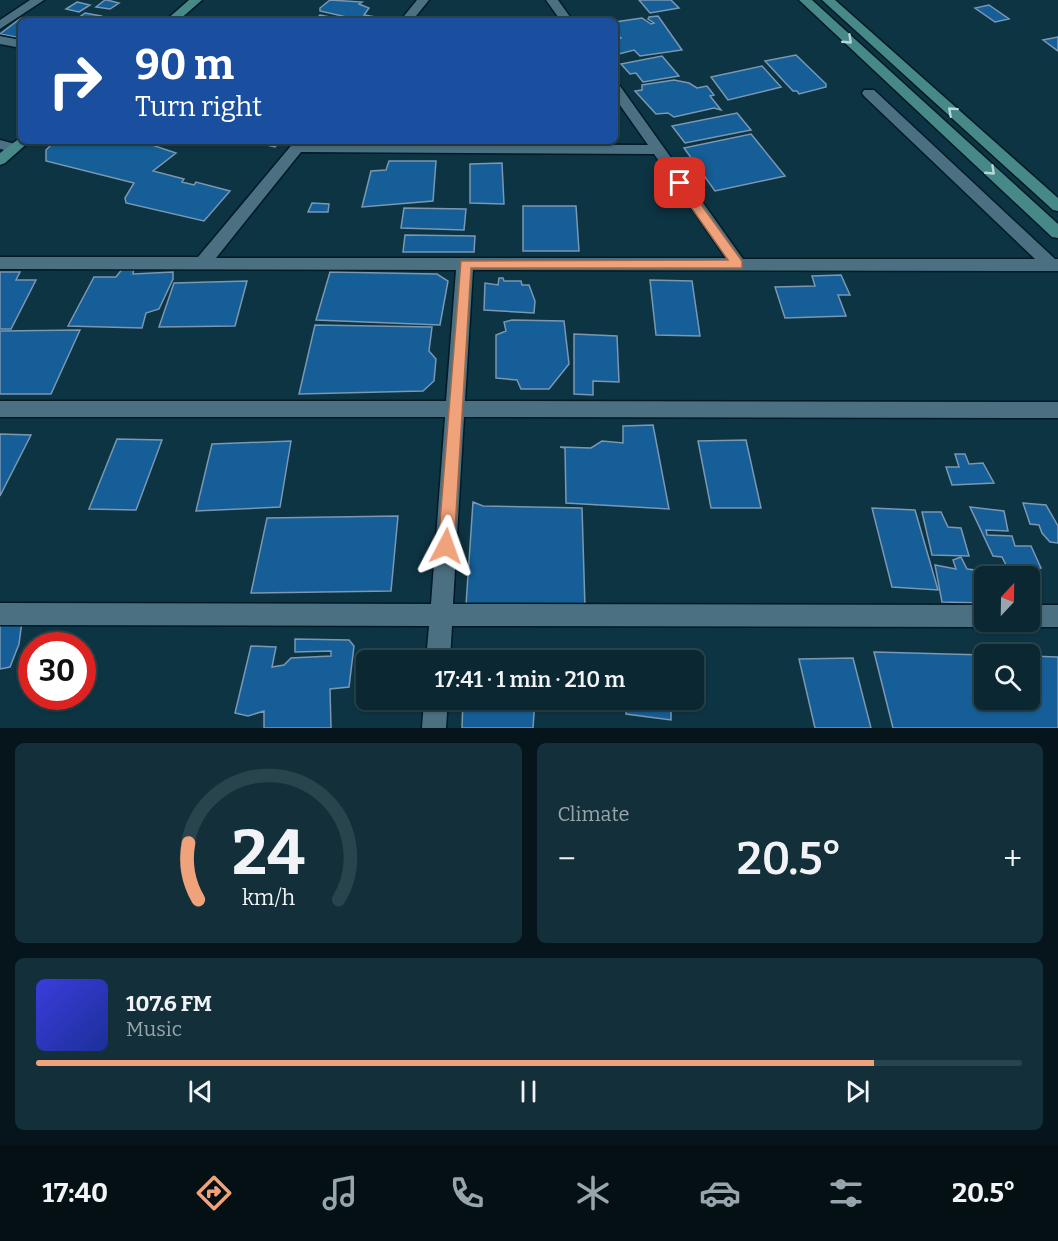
<!DOCTYPE html>
<html lang="en">
<head>
<meta charset="utf-8">
<style>
	body { margin:0; font-family:Bitter,serif; background:#132f3a; color:#f1f3f6; height:100vh; display:flex; flex-direction:column; font-size:22px; white-space:nowrap }
	* { box-sizing:border-box; margin:0 }
	p { font-size:20px; color:#99a5ac }
	.icon { flex:none; width:33px; height:33px; fill:none; stroke:currentColor; stroke-width:2; stroke-linecap:round; stroke-linejoin:round }
	.map { position:relative; height:728px; overflow:hidden }
	.panel { display:flex; flex-direction:column; gap:15px; padding:15px; background:#06151c; flex:1 }
	.panel>* { flex:none }
	.top-card { position:absolute; left:18px; top:18px; width:600px; height:126px; border-radius:9px; box-shadow:0 2px 4px #0004,0 0 0 2px #2a444d; background:#1a4fa0; color:#fff; overflow:hidden }
	.needle { width:39px; rotate:22deg }
	.controls { position:absolute; left:974px; top:566px; display:grid; gap:12px }
	.controls a { display:grid; place-items:center; width:66px; height:66px; border-radius:9px; background:#0a2732; box-shadow:0 2px 4px #0004,0 0 0 2px #2a444d; font-size:30px }
	.speed { position:absolute; left:18px; top:632px; display:flex; gap:12px; font-size:30px; font-weight:700; text-align:center }
	.speed>* { display:grid; place-content:center; width:78px; height:78px; border-radius:50%; background:#0a2732; box-shadow:0 2px 4px #0004,0 0 0 2px #2a444d; line-height:1 }
	.speed .limit { border:9px solid #d22; background:#fff; color:#111 }
	.pin { position:absolute; display:grid; place-items:center; width:51px; height:51px; color:#fff; margin:-26px; border-radius:12px; box-shadow:0 3px 9px #0006 }
	.me { position:absolute; width:66px; margin:-33px; rotate:4deg; stroke-linejoin:round; filter:drop-shadow(0 0 4px #0008) }
	.turn { display:flex; align-items:center; gap:21px; height:126px; padding:0 18px; font-size:27px }
	.turn .icon { width:78px; height:78px; stroke-width:2.5 }
	.turn b { display:block; font-size:42px; line-height:51px }
	.big { font-size:45px; font-weight:600; line-height:1.1 }
	.panel .tile { flex:1; display:flex; flex-direction:column; justify-content:center; gap:9px; min-width:0; padding:0 21px; border-radius:9px; background:#132f3a }
	.panel .dial { align-items:center; gap:0 }
	.dial svg { height:156px; overflow:visible; fill:none; stroke:#2a444d; stroke-width:7; stroke-linecap:round; text-anchor:middle }
	.dial text { fill:#f1f3f6; stroke:none }
	.song { display:flex; align-items:center; gap:18px }
	.cover { width:72px; height:72px; border-radius:9px; background:linear-gradient(135deg,hsl(240 70% 55%),hsl(230 70% 35%)) }
	.played { height:6px; border-radius:3px; background:linear-gradient(90deg,#f0a27a 85%,#2a444d 85%) }
	.keys { display:flex; justify-content:space-around; direction:ltr }
	.heat { display:flex; justify-content:space-between; align-items:center; font-size:33px; direction:ltr }
	.panel .tiles { flex:1; display:grid; gap:15px; grid-template-columns:1fr 1fr }
	.tile:last-child { grid-column:span 2 }
	.trip { position:absolute; left:356px; top:650px; width:348px; height:60px; border-radius:9px; background:#0a2732; box-shadow:0 2px 4px #0004,0 0 0 2px #2a444d; font-weight:600; line-height:60px; text-align:center }
	.tabs { display:flex; height:96px; justify-content:space-around; align-items:center; background:#041014; color:#99a5ac }
	.tabs .icon { width:42px; height:42px }
	.tabs .on { color:#f0a27a }
	.tabs b { font-size:27px; color:#f1f3f6 }
	.map>svg:first-child { display:block }
	.building { fill:#155e97; stroke:#7b97b2; stroke-width:1.5 }
	.lines { fill:none; stroke-linecap:round; stroke-linejoin:round }
	.street-casing { stroke:#001a25; stroke-width:3 }
	.secondary-casing { stroke:#001a25; stroke-width:3 }
	.street { fill:#4a7081; fill-rule:evenodd }
	.secondary { fill:#478988; fill-rule:evenodd }
	.oneway { stroke:#b7d6db }
	.route { fill:#f0a27a; stroke:#9c694f; stroke-width:1.5 }
</style>
</head>
<body>
<div class="map">
<svg width="1058" height="728" viewBox="0 0 1058 728">
	<rect width="100%" height="100%" fill="#0d3443"/>
	<path class="building" d="M 105,0 L 107,0 L 119,3 L 110,9 L 96,7 Z
		M 330,0 L 362,2 L 359,4 L 369,8 L 364,15 L 382,18 L 380,21 L 364,21 L 320,11 L 320,8 Z
		M 639,0 L 671,0 L 679,8 L 650,13 Z
		M 77,2 L 90,5 L 79,12 L 66,9 Z
		M 989,5 L 1009,19 L 995,22 L 975,8 Z
		M 85,13 L 101,16 L 95,21 L 74,21 Z
		M 320,15 L 349,21 L 314,21 Z
		M 658,16 L 682,50 L 640,56 L 634,50 L 615,55 L 615,40 L 621,38 L 615,33 L 615,22 L 642,18 L 651,24 L 654,23 L 648,19 L 649,17 Z
		M 21,18 L 37,21 L 21,21 L 21,38 L 0,34 Z
		M 1058,37 L 1058,51 L 1043,40 Z
		M 796,55 L 826,84 L 826,87 L 799,94 L 797,91 L 793,91 L 765,61 Z
		M 662,56 L 679,76 L 643,82 L 636,73 L 630,74 L 621,64 Z
		M 762,66 L 781,87 L 728,100 L 711,77 Z
		M 674,80 L 689,83 L 697,88 L 707,86 L 714,95 L 710,96 L 721,110 L 714,108 L 674,117 L 668,113 L 656,114 L 635,91 L 642,90 L 642,85 Z
		M 737,113 L 751,130 L 685,143 L 672,126 Z
		M 751,134 L 785,176 L 715,191 L 684,148 Z
		M 55,141 L 140,141 L 176,153 L 153,171 L 184,179 L 182,182 L 194,185 L 196,182 L 230,191 L 204,221 L 126,203 L 125,198 L 134,183 L 46,161 L 46,150 Z
		M 250,141 L 281,141 L 275,147 Z
		M 314,141 L 371,141 L 367,145 L 315,143 Z
		M 389,161 L 436,161 L 433,201 L 362,207 L 371,171 L 386,170 Z
		M 502,163 L 504,204 L 470,203 L 470,164 Z
		M 312,203 L 329,204 L 328,212 L 308,212 Z
		M 523,206 L 576,206 L 579,251 L 523,251 Z
		M 404,208 L 466,209 L 464,230 L 401,228 Z
		M 405,235 L 475,236 L 474,252 L 403,252 Z
		M 134,266 L 133,274 L 173,272 L 173,279 L 159,309 L 146,313 L 142,328 L 68,326 L 94,277 L 116,277 L 123,268 Z
		M 0,272 L 20,272 L 16,280 L 36,280 L 11,329 L 0,329 Z
		M 330,272 L 437,274 L 448,281 L 440,325 L 316,320 Z
		M 841,275 L 850,295 L 838,295 L 846,316 L 785,318 L 775,287 L 815,286 L 812,276 Z
		M 499,278 L 503,278 L 504,281 L 521,281 L 522,285 L 529,285 L 535,301 L 534,313 L 484,310 L 485,283 L 498,285 Z
		M 650,280 L 692,281 L 700,336 L 656,335 Z
		M 247,281 L 235,326 L 159,327 L 174,283 Z
		M 512,320 L 564,321 L 569,364 L 549,389 L 521,389 L 517,380 L 496,378 L 496,335 L 506,331 L 504,322 Z
		M 315,325 L 432,327 L 429,351 L 436,359 L 434,381 L 423,391 L 299,394 Z
		M 80,330 L 51,394 L 0,394 L 0,331 Z
		M 574,334 L 617,336 L 619,382 L 593,381 L 593,395 L 574,394 Z
		M 653,425 L 669,509 L 566,503 L 565,448 L 560,447 L 591,448 L 602,441 L 623,443 L 623,426 Z
		M 0,434 L 31,435 L 0,496 Z
		M 117,439 L 162,440 L 136,510 L 89,509 Z
		M 746,440 L 761,508 L 711,508 L 698,441 Z
		M 291,441 L 280,507 L 196,511 L 212,444 Z
		M 955,454 L 965,454 L 969,464 L 983,463 L 994,483 L 952,485 L 946,467 L 959,467 Z
		M 473,502 L 483,506 L 582,508 L 585,608 L 466,605 Z
		M 1023,503 L 1046,505 L 1058,526 L 1058,543 L 1050,542 L 1042,533 L 1039,525 L 1030,524 Z
		M 970,507 L 1004,511 L 1008,531 L 986,530 L 987,535 L 1012,536 L 1015,546 L 1031,546 L 1041,568 L 1008,569 L 1002,557 L 993,556 Z
		M 872,508 L 915,510 L 938,590 L 892,587 Z
		M 922,512 L 941,512 L 948,527 L 961,528 L 969,556 L 932,555 Z
		M 398,516 L 391,591 L 251,593 L 267,518 Z
		M 961,557 L 967,569 L 984,571 L 986,576 L 984,576 L 984,603 L 942,602 L 935,565 L 956,569 L 953,560 Z
		M 22,621 L 19,644 L 10,667 L 0,669 L 0,623 Z
		M 295,639 L 349,640 L 354,646 L 349,687 L 330,689 L 331,728 L 264,728 L 264,711 L 248,716 L 235,713 L 251,646 L 276,647 L 272,667 L 284,665 L 291,658 L 331,656 L 331,651 L 295,652 Z
		M 570,649 L 571,660 L 464,660 L 465,653 Z
		M 874,652 L 984,655 L 984,699 L 1029,699 L 1029,656 L 1058,657 L 1058,728 L 893,728 Z
		M 853,658 L 871,728 L 815,728 L 799,659 Z
		M 463,699 L 535,699 L 533,728 L 462,728 Z
		M 627,699 L 671,699 L 671,720 L 626,714 Z"/>
	<g class="lines">
		<defs>
			<path id="street" d="M 30,0 L 44,0 L 0,29 L 0,20 Z
				M 417,0 L 429,0 L 412,21 L 400,21 Z
				M 546,0 L 558,0 L 573,21 L 561,21 Z
				M 0,36 L 21,40 L 21,48 L 0,44 Z
				M 615,85 L 620,86 L 743,259 L 1035,259 L 864,96 L 862,93 L 864,90 L 874,90 L 1055,259 L 1058,259 L 1058,271 L 473,270 L 465,401 L 1058,402 L 1058,418 L 464,417 L 453,604 L 984,605 L 984,621 L 993,621 L 992,624 L 984,627 L 452,626 L 450,660 L 426,660 L 429,626 L 0,625 L 0,603 L 431,604 L 445,417 L 0,417 L 0,401 L 446,401 L 456,270 L 0,269 L 0,257 L 198,257 L 295,141 L 310,141 L 308,144 L 648,145 L 615,98 ZM 301,152 L 654,154 L 726,258 L 216,258 Z
				M 0,140 L 19,145 L 21,148 L 14,152 L 0,149 Z
				M 1029,605 L 1058,605 L 1058,627 L 1029,627 L 1021,624 L 1020,621 L 1029,621 Z
				M 424,699 L 448,699 L 446,728 L 422,728 Z"/>
			<path id="secondary" d="M 189,0 L 202,0 L 178,21 L 165,21 Z
				M 799,0 L 812,0 L 1058,224 L 1058,238 L 1052,237 Z
				M 822,0 L 835,0 L 1058,198 L 1058,211 L 1053,210 Z
				M 21,137 L 21,141 L 30,141 L 5,163 L 0,165 L 0,153 Z"/>
		</defs>
		<use href="#street" class="street-casing"/>
		<use href="#secondary" class="secondary-casing"/>
		<use href="#street" class="street"/>
		<use href="#secondary" class="secondary"/>
	</g>
	<defs><path id="oneway-chevron" d="M-2-3.5L2.5 0L-2 3.5" fill="none" stroke-width="1.6" stroke-linecap="round" stroke-linejoin="round" transform="scale(1.5)"/></defs>
	<g class="oneway">
		<use href="#oneway-chevron" transform="translate(848 40) rotate(43)"/>
		<use href="#oneway-chevron" transform="translate(952 111) rotate(-138)"/>
		<use href="#oneway-chevron" transform="translate(991 171) rotate(43)"/>
	</g>
	<path class="route" d="M 680,180 L 684,181 L 742,261 L 742,268 L 471,268 L 454,546 L 452,552 L 446,554 L 440,552 L 438,546 L 461,261 L 728,260 L 674,183 Z"/>
</svg>
<div class="controls">
<a><svg class="needle" viewBox="-14 -14 28 28"><path d="M0-13l5 13h-10z" fill="#e53935"/><path d="M0 13l5-13h-10z" fill="#99a5ac"/></svg></a>
<a><svg class="icon" aria-label="search" viewBox="0 0 24 24"><circle cx="10" cy="10" r="6"/><path d="M15 15l6 6"/></svg></a>
</div>
<div class="speed"><div class="limit">30</div></div>
<div class="pin" style="left:680px;top:183px;background:#d93025"><svg class="icon" aria-label="arrive" viewBox="0 0 24 24"><path d="M6 21V4h12l-3 4 3 4H6"/></svg></div>
<svg class="me" style="left:446px;top:546px" viewBox="-20 -20 40 40"><path d="M0-17L14 15 0 8-14 15z" fill="#f0a27a" stroke="#fff" stroke-width="4"/></svg>
<div class="trip">17:41 · 1 min · 210 m</div>
<div class="top-card">
<div class="turn"><svg class="icon" aria-label="right" viewBox="0 0 24 24"><path d="M7 20v-9h11M14 6l5 5-5 5"/></svg><div><b>90 m</b>Turn right</div></div>
</div>
</div>
<section class="panel">
<div class="tiles">
<div class="tile dial"><svg viewBox="0 0 100 80">
<path d="M14 69A42 42 0 1 1 86 69"/>
<path d="M14 69A42 42 0 0 1 9 40" stroke="#f0a27a"/>
<text x="50" y="56" font-size="32" font-weight="700">24</text>
<text x="50" y="72" font-size="11">km/h</text>
</svg></div>
<div class="tile"><p>Climate</p>
<div class="heat"><a>−</a><b class="big">20.5°</b><a>+</a></div>
</div>
<div class="tile">
<div class="song"><i class="cover"></i><div><b>107.6 FM</b><p>Music</p></div></div>
<div class="played"></div>
<div class="keys"><svg class="icon" aria-label="previous" viewBox="0 0 24 24"><path d="M18 5L8 12l10 7zM5 5v14"/></svg><svg class="icon" aria-label="pause" viewBox="0 0 24 24"><path d="M8 5v14M16 5v14"/></svg><svg class="icon" aria-label="next" viewBox="0 0 24 24"><path d="M6 5l10 7-10 7zM19 5v14"/></svg></div>
</div>
</div>
</section>
<nav class="tabs">
<b>17:40</b>
<svg class="icon on" aria-label="directions" viewBox="0 0 24 24"><path d="M12 3l9 9-9 9-9-9zM9 14v-3h6M13 9l2 2-2 2"/></svg>
<svg class="icon" aria-label="music" viewBox="0 0 24 24"><path d="M9 18V5l10-2v13"/><circle cx="6" cy="18" r="3"/><circle cx="16" cy="16" r="3"/></svg>
<svg class="icon" aria-label="phone" viewBox="0 0 24 24"><path d="M5 4h4l2 5-3 2q2 4 5 5l2-3 5 2v4C11 20 4 13 5 4z"/></svg>
<svg class="icon" aria-label="climate" viewBox="0 0 24 24"><path d="M12 3v18M4 7l16 10M4 17L20 7"/></svg>
<svg class="icon" aria-label="car" viewBox="0 0 24 24"><path d="M5 17H2v-5l4-1 3-4h7l3 4 3 1v5h-3M9 17h6M6 11h13"/><circle cx="7" cy="17" r="2"/><circle cx="17" cy="17" r="2"/></svg>
<svg class="icon" aria-label="filters" viewBox="0 0 24 24"><path d="M4 7h16M4 17h16"/><circle cx="9" cy="7" r="2"/><circle cx="15" cy="17" r="2"/></svg>
<b>20.5°</b>
</nav>
</body>
</html>
